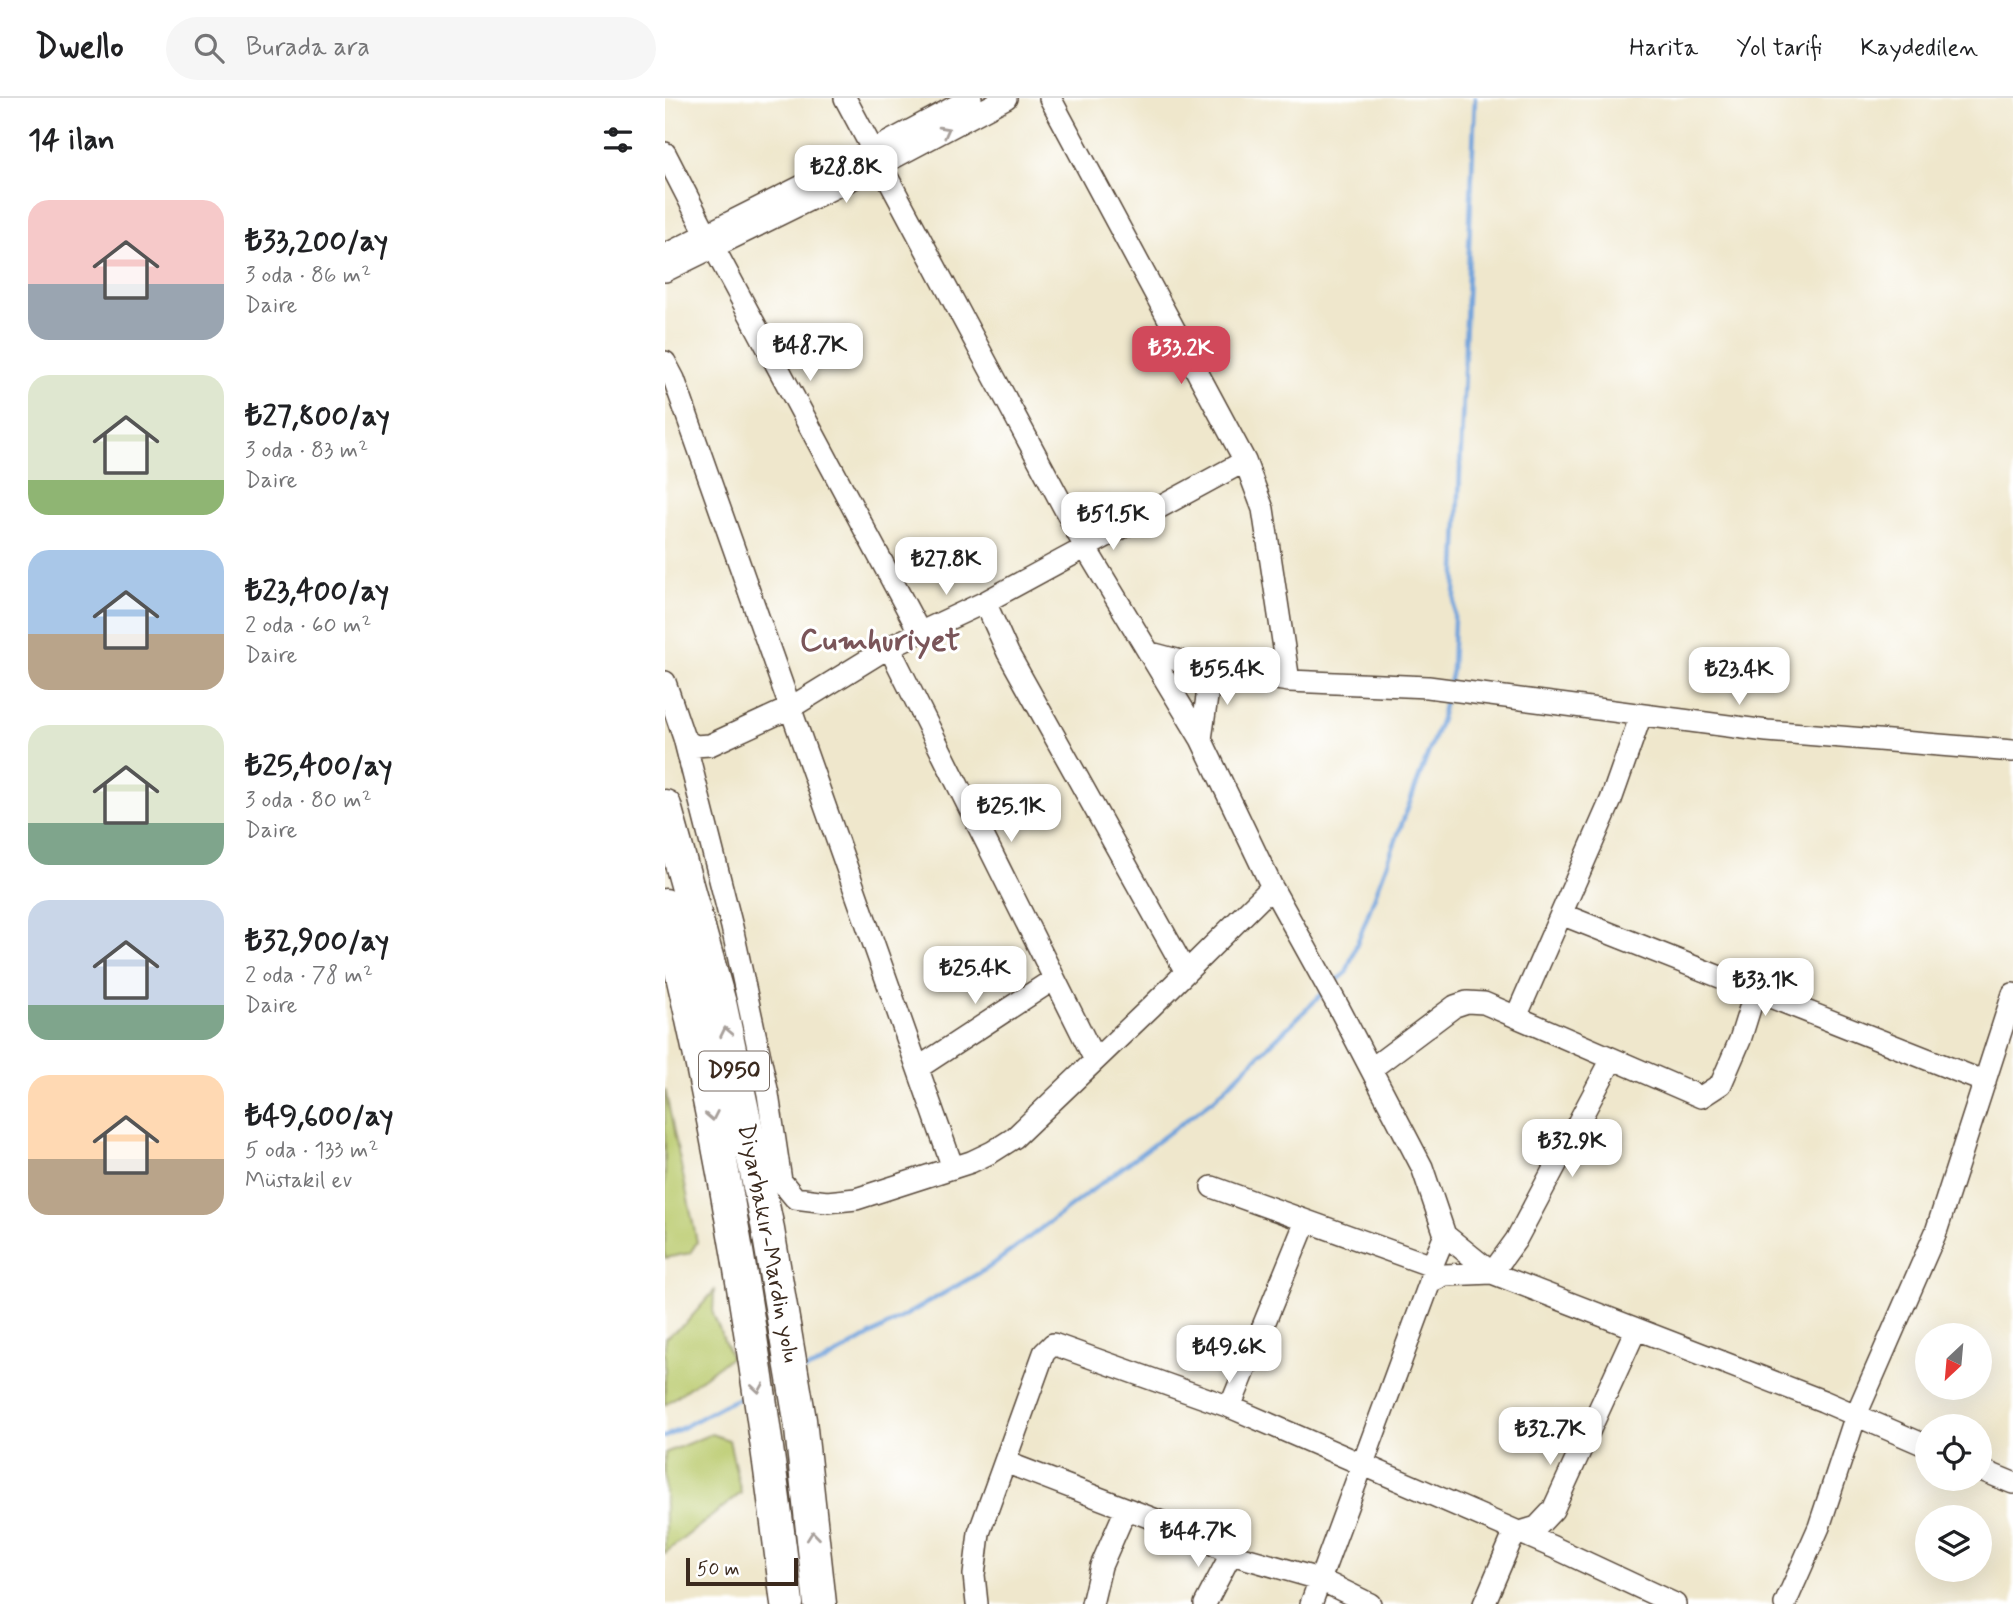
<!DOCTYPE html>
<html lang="tr">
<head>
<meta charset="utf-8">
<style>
	:root { --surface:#fff; --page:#f6f6f6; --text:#202124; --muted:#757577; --line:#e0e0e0; --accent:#d1495b }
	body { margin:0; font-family:Mynerve,sans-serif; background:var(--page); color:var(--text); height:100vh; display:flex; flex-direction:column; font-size:26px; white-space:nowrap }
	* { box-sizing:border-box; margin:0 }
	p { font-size:23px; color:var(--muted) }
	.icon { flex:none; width:38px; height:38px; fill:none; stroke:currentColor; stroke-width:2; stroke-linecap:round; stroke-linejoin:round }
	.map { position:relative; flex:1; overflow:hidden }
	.panel { display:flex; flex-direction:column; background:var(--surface); width:665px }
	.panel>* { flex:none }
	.needle { width:46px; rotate:206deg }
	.fabs { position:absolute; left:1250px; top:1225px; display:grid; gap:14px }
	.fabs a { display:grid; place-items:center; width:77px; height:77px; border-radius:50%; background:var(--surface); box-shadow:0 7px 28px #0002; font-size:35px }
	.scale { position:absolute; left:21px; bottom:18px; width:112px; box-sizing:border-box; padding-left:7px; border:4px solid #3b2a1e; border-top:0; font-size:19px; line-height:24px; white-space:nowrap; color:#3b2a1e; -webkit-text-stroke:5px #fff; paint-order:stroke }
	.price { position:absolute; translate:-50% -60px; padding:0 16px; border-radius:14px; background:#fff; color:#222; font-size:23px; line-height:46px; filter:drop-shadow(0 2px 4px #0008) }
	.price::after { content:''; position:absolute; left:50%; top:42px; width:21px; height:16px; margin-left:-10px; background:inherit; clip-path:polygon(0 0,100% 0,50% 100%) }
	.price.current { background:var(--accent); color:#fff }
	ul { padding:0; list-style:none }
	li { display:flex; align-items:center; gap:21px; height:175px; padding:0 28px }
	li span { display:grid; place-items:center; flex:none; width:196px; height:140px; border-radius:21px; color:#555 }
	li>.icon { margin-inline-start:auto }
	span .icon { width:84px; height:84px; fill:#fffc; stroke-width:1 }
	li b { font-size:30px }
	h2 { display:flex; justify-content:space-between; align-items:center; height:84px; padding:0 28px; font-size:30px }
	header { display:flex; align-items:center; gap:42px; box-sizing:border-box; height:98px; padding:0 35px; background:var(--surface); border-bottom:2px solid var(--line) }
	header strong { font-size:33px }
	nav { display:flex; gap:38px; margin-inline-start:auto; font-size:24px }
	.search { width:490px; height:63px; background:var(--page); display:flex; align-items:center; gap:18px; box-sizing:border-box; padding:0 24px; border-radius:38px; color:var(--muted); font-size:26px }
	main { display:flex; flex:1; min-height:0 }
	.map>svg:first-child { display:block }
	.green { fill:#baca6d; stroke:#7a7a46; stroke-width:2 }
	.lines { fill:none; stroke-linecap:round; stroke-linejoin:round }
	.stream { stroke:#70a2db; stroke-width:4.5 }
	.minor-casing { stroke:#564638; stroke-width:24 }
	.highway-casing { stroke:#564638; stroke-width:35 }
	.minor { stroke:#fff; stroke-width:21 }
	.highway { stroke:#fff; stroke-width:32 }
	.oneway { stroke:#a79f9a }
	.labels { text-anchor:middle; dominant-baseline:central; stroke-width:6; stroke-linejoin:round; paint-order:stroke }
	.shield { fill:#fff; stroke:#766a62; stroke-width:2 }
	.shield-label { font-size:23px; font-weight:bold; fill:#3b2a1e }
	.street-label { font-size:24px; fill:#3b2a1e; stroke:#fff }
	.district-label { font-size:32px; font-weight:bold; fill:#7a5559; stroke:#fff }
</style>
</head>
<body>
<header>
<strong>Dwello</strong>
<div class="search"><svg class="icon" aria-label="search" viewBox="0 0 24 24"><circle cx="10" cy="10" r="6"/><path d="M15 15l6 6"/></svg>Burada ara</div>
<nav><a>Harita</a><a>Yol tarifi</a><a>Kaydedilen</a></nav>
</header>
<main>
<section class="panel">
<h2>14 ilan<svg class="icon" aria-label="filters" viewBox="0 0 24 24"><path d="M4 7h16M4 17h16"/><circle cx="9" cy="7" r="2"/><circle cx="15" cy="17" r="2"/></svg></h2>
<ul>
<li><span style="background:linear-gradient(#f6c9c9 60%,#9aa5b1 0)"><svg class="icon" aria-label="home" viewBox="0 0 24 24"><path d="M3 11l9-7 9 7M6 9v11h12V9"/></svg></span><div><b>₺33,200/ay</b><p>3 oda · 86 m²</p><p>Daire</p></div></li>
<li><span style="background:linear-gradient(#dfe7d0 75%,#8fb573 0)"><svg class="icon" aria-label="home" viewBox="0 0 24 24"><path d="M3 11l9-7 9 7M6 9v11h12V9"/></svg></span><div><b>₺27,800/ay</b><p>3 oda · 83 m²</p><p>Daire</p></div></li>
<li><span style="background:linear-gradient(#a9c7e8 60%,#b9a48a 0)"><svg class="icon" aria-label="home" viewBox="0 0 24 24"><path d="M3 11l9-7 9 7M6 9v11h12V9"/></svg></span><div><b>₺23,400/ay</b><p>2 oda · 60 m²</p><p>Daire</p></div></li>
<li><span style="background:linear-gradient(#dfe7d0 70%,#7fa58c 0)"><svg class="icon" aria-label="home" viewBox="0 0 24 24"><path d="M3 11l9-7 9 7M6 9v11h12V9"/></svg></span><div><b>₺25,400/ay</b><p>3 oda · 80 m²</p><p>Daire</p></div></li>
<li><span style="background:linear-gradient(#c9d6e8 75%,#7fa58c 0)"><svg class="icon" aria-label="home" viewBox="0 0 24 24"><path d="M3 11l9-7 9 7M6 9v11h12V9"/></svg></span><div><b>₺32,900/ay</b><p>2 oda · 78 m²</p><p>Daire</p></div></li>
<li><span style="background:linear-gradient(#ffd9b3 60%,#b9a48a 0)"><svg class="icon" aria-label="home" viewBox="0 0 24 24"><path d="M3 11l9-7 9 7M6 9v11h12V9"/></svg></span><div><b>₺49,600/ay</b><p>5 oda · 133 m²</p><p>Müstakil ev</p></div></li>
</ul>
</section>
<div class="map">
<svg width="1348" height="1506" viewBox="0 0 1348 1506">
	<rect width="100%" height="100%" fill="#fff"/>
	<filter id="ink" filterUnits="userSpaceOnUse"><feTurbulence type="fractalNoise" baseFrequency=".0143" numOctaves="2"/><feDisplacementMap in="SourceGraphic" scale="14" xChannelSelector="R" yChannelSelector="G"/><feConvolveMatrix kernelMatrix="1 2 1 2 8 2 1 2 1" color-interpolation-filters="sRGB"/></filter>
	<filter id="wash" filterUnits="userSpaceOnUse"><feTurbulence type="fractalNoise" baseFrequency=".00686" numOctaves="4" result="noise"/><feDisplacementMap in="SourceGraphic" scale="28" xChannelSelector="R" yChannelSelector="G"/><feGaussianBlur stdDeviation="1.57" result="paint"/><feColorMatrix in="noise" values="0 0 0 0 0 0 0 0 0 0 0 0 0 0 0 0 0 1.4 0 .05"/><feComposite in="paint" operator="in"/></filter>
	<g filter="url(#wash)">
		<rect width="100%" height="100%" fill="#efe7cc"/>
		<!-- green -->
		<path class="green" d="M 0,991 L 32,1144 L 25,1155 L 0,1160 Z
			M 49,1193 L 48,1216 L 66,1259 L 0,1307 L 0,1240 L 22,1224 Z
			M 46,1336 L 64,1342 L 76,1395 L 0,1455 L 0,1355 Z"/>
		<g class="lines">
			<!-- stream -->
			<path class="stream" d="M 784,586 L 787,572 L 810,0
				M 669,885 L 681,875 L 776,621 L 781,598
				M 138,1273 L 155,1266 L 323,1170 L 549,1001 L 657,896
				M 0,1339 L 59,1307 L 81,1297"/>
		</g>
	</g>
	<g filter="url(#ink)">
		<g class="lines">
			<defs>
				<path id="minor" d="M 180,0 L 420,449 L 536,641 L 607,789 L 674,910 L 757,1069 L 780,1137 L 827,1175 L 1158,1303 L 1262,1348
					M 385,0 L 580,363 L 598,411 L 624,583
					M 0,55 L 42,137 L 254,533
					M 0,157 L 207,53 L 306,0
					M 0,173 L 215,67 L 341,0
					M 0,264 L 9,281 L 288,1070
					M 320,504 L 343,555 L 521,874
					M 224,549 L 430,962
					M 486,555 L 546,571 L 624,583 L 763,589 L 1102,633 L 1348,653
					M 0,584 L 19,640 L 29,648 L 45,647 L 125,610 L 224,549 L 320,504 L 580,363
					M 19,640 L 67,829 L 103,996 L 116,1083 L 130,1100 L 162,1104 L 191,1101 L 306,1064 L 327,1054 L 349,1040 L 486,909 L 607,789
					M 536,641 L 546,571
					M 896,816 L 1320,984
					M 851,919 L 946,702 L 976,617
					M 253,970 L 389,881
					M 706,971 L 790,908 L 802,904 L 819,905 L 1036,999 L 1056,986 L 1075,942 L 1090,894
					M 547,1089 L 767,1168
					M 765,1184 L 780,1177 L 827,1175 L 851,1142 L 947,961
					M 565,1309 L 641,1123
					M 340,1364 L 533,1438 L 566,1456 L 654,1481 L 705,1506
					M 1314,1371 L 1348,1385
					M 312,1506 L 309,1477 L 314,1435 L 379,1255 L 388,1246 L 565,1309 L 888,1449 L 1010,1506
					M 427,1506 L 436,1468 L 461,1411
					M 540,1506 L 566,1456
					M 646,1506 L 765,1184 L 767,1168 L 780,1137
					M 819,1506 L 845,1445 L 852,1435 L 872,1429 L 888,1412 L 971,1231
					M 1120,1506 L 1154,1429 L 1191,1317 L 1271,1134 L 1348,896"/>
				<path id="highway" d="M 0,708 L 56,909 L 102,1126 L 135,1322 L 155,1506
					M 0,807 C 58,1037 94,1271 122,1506"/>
			</defs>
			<!-- minor casing -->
			<use href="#minor" class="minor-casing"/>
			<!-- highway casing -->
			<use href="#highway" class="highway-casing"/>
			<!-- minor -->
			<use href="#minor" class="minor"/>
			<!-- highway -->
			<use href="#highway" class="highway"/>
		</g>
		<!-- one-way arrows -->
		<defs><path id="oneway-chevron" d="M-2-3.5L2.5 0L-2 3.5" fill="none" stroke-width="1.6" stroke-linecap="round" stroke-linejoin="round" transform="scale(1.75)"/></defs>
		<g class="oneway">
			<use href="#oneway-chevron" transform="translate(280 33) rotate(-28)"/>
			<use href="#oneway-chevron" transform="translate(61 934) rotate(-102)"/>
			<use href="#oneway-chevron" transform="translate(47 1018) rotate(79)"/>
			<use href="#oneway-chevron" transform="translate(93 1290) rotate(81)"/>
			<use href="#oneway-chevron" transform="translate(148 1438) rotate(-96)"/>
		</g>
	</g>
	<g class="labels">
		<!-- shield labels -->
		<rect class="shield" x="34" y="953.5" width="70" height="39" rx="5"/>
		<g class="shield-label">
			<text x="69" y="973">D950</text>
		</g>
		<!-- street labels -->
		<g class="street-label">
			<text transform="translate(103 1145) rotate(79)">Diyarbakır-Mardin yolu</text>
		</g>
		<!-- district labels -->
		<g class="district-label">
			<text x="215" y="543">Cumhuriyet</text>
		</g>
	</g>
</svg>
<div class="fabs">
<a><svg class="needle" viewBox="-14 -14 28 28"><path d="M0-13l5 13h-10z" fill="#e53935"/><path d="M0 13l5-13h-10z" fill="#757577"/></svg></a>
<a><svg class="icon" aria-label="locate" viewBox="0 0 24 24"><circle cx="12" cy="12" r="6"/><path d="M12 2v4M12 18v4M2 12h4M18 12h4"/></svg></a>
<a><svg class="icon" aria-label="layers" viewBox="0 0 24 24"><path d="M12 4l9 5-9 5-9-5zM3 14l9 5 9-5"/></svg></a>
</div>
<div class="scale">50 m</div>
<b class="price" style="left:181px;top:107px">₺28.8K</b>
<b class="price" style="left:145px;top:285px">₺48.7K</b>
<b class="price current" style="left:516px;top:288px">₺33.2K</b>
<b class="price" style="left:448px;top:454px">₺51.5K</b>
<b class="price" style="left:281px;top:499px">₺27.8K</b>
<b class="price" style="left:562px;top:609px">₺55.4K</b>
<b class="price" style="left:1074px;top:609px">₺23.4K</b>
<b class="price" style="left:346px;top:746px">₺25.1K</b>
<b class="price" style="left:310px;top:908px">₺25.4K</b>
<b class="price" style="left:1100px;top:920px">₺33.1K</b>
<b class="price" style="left:907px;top:1081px">₺32.9K</b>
<b class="price" style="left:564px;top:1287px">₺49.6K</b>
<b class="price" style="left:885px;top:1369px">₺32.7K</b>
<b class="price" style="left:533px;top:1471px">₺44.7K</b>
</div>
</main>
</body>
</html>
